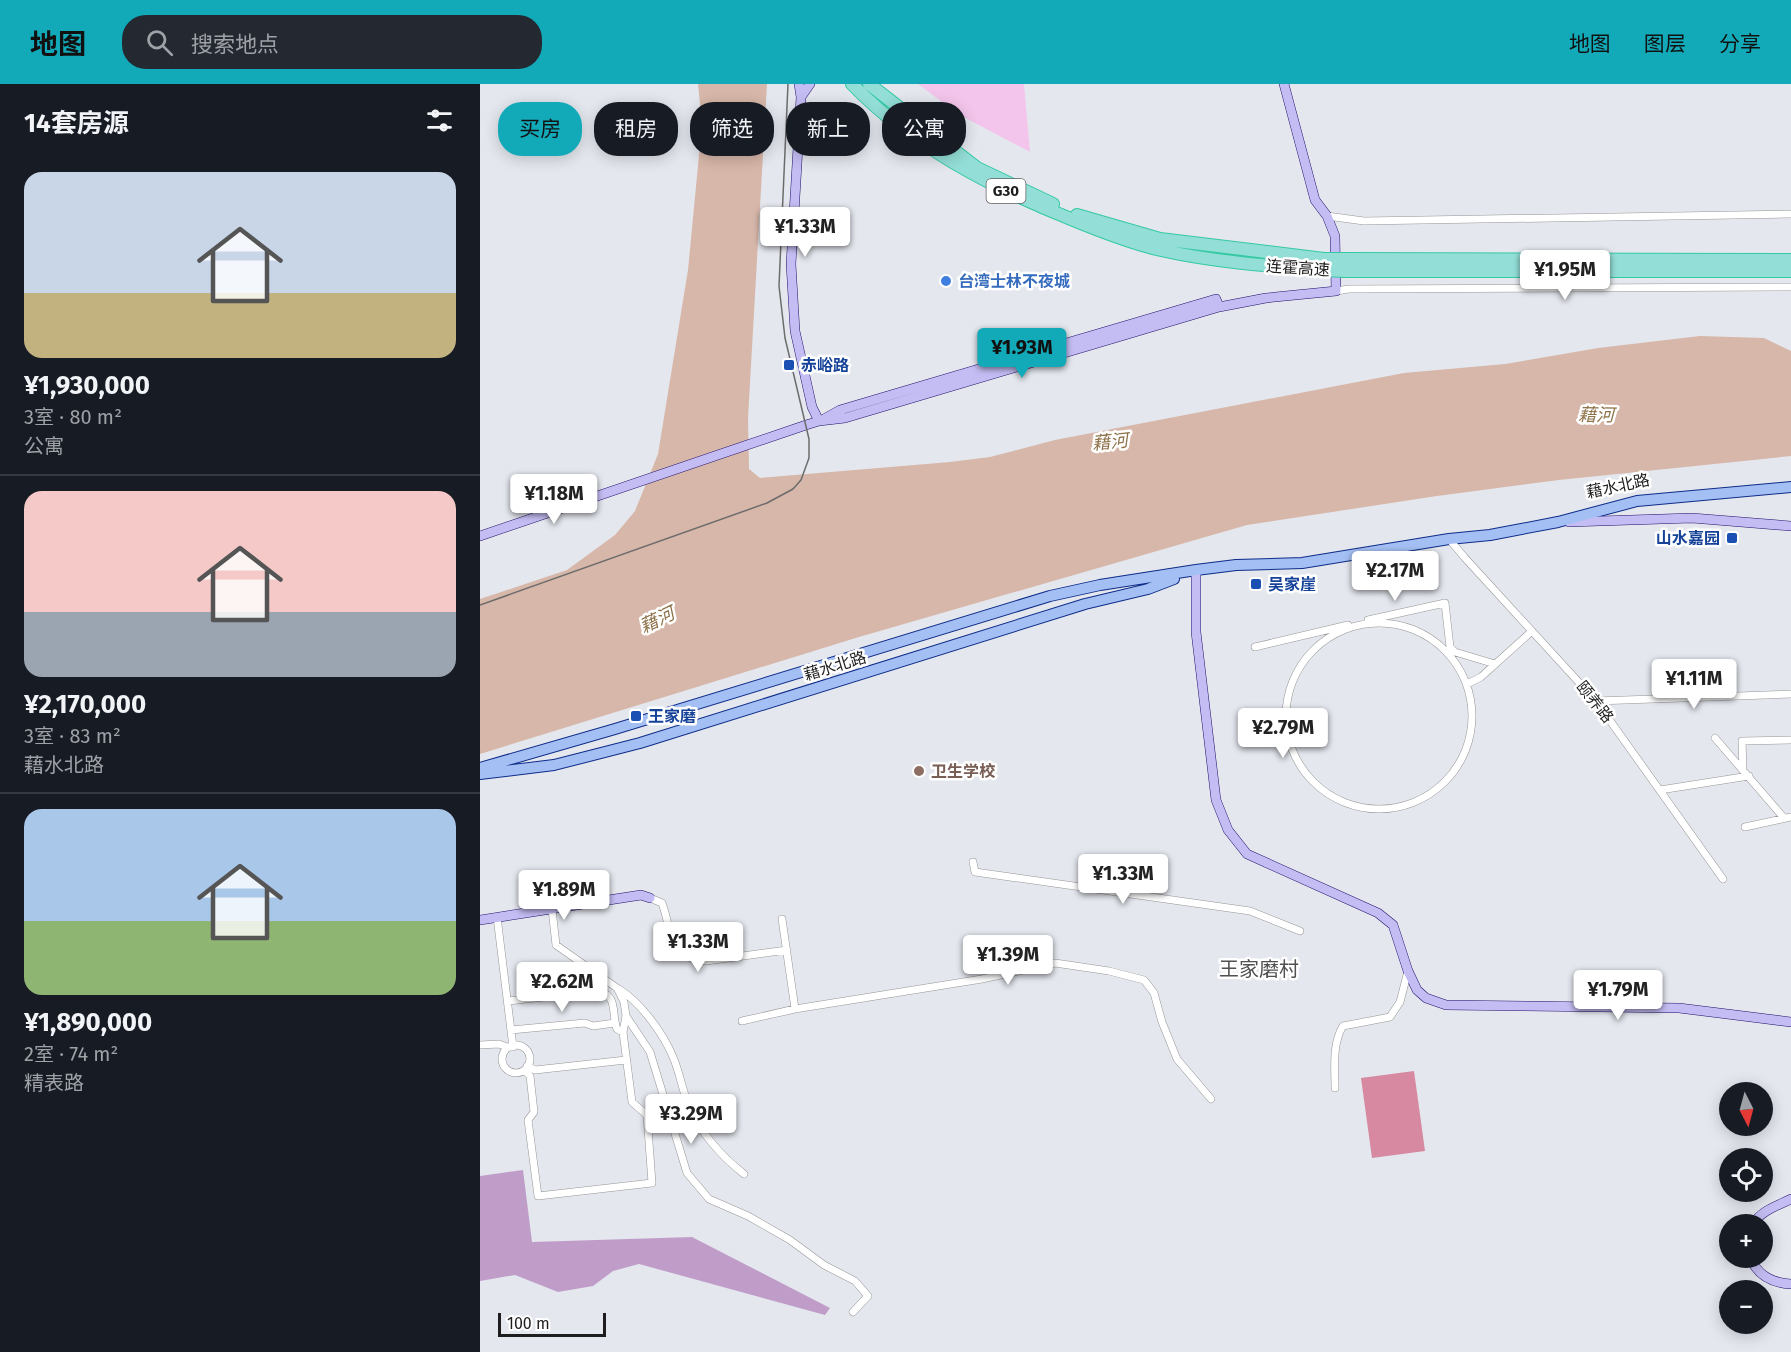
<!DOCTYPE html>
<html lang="zh">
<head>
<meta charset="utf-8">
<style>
	:root { --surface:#171b24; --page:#242831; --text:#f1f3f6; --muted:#9ea1a6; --line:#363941; --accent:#12aab9 }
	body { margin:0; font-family:"Fira Sans","Noto Sans SC",sans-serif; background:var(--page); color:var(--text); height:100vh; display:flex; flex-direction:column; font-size:22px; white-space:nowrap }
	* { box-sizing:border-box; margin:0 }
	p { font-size:20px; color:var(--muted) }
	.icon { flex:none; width:33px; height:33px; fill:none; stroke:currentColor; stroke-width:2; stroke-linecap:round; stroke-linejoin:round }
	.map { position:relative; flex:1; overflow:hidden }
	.panel { display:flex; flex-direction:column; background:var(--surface); width:480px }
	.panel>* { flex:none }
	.guide { position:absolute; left:18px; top:18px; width:570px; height:54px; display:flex; gap:12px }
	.needle { width:39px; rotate:174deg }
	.buttons { position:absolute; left:1239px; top:998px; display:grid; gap:12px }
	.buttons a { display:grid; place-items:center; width:54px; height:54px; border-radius:50%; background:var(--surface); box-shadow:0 3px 15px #0003; font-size:30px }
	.scale { position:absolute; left:18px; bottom:15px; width:108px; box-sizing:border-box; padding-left:6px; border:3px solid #1e1e1e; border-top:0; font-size:16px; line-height:21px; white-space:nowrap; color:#1e1e1e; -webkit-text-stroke:4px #fff; paint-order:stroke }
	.price { position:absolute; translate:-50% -51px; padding:0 14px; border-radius:6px; background:#fff; color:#222; font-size:20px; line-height:39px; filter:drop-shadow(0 2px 3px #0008) }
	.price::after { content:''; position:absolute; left:50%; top:36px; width:18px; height:14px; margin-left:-9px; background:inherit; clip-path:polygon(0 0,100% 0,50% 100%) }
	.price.selected { background:var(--accent); color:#111 }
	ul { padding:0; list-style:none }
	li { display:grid; align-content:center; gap:12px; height:318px; padding:0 24px }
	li+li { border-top:2px solid var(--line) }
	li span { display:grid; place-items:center; height:186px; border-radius:18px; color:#555 }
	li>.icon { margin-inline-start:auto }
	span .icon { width:108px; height:108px; fill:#fffc; stroke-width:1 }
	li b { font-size:26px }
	h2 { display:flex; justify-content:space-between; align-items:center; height:72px; padding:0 24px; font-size:26px }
	.tag { padding:0 21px; border-radius:24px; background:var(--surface); box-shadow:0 3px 15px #0003; font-size:21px; line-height:54px }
	.tag.selected { background:var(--accent); color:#111 }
	header { display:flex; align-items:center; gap:36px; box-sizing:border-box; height:84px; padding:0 30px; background:var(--accent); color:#111 }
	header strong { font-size:28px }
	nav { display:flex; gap:33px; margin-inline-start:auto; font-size:21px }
	.search { width:420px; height:54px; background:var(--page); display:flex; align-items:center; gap:15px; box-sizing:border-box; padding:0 21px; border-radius:24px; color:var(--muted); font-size:22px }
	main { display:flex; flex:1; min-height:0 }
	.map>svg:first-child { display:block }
	.forest { fill:#c09dc9 }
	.park { fill:#f4c5ec }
	.pitch { fill:#d689a0 }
	.water { fill:#d7b7a9 }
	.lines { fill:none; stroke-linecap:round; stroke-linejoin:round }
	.street-casing { stroke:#959595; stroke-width:8 }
	.secondary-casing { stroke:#210f6a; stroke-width:10 }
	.primary-casing { stroke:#0e2c89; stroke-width:12 }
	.highway-casing { stroke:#34c9a3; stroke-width:14 }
	.street { stroke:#fff; stroke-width:7 }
	.secondary { stroke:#c4bdf3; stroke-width:9 }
	.primary { stroke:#a4bff3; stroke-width:10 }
	.highway { stroke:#93ded7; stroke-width:12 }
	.tram { stroke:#6c6c6c; stroke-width:1.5 }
	.highway-bridge-casing { stroke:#34c9a3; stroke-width:14; stroke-linecap:butt }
	.highway-bridge { stroke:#93ded7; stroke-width:12 }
	.shop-dot { fill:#3f7fe0; stroke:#fff; stroke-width:2 }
	.transit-dot { fill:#1a4fb4; stroke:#fff; stroke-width:2 }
	.education-dot { fill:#8d6e63; stroke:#fff; stroke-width:2 }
	.labels { text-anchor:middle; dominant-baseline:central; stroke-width:5; stroke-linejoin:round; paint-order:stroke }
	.shield { fill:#fff; stroke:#626262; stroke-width:1.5 }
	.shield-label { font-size:15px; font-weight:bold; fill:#1e1e1e }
	.street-label { font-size:16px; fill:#1e1e1e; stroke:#fff }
	.shop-label { font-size:16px; font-weight:bold; fill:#366cbe; stroke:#fff; text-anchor:start }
	.transit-label { font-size:16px; font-weight:bold; fill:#164399; stroke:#fff; text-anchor:start }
	.education-label { font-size:16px; font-weight:bold; fill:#785e54; stroke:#fff; text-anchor:start }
	.water-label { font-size:18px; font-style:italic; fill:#8e7249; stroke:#fff }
	.quarter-label { font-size:20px; fill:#515151; stroke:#fff }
</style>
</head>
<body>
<header>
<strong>地图</strong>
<div class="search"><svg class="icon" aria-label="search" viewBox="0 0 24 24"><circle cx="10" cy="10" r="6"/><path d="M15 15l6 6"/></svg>搜索地点</div>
<nav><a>地图</a><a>图层</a><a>分享</a></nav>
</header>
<main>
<section class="panel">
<h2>14套房源<svg class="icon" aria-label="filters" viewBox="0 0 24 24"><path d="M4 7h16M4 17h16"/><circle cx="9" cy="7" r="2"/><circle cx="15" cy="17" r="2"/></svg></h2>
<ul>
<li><span style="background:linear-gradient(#c9d6e8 65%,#c2b280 0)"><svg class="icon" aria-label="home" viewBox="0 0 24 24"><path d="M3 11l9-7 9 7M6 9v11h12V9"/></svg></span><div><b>¥1,930,000</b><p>3室 · 80 m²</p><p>公寓</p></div></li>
<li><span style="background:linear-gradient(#f6c9c9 65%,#9aa5b1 0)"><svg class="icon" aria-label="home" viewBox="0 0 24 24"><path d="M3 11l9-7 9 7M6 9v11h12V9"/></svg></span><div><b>¥2,170,000</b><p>3室 · 83 m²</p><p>藉水北路</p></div></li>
<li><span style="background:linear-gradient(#a9c7e8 60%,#8fb573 0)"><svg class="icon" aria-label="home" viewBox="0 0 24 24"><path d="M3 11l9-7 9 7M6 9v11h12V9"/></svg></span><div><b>¥1,890,000</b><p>2室 · 74 m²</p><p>精表路</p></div></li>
</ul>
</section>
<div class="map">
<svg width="1311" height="1268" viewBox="0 0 1311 1268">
	<rect width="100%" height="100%" fill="#e4e7ee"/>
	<!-- forest -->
	<path class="forest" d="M 43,1086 L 52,1158 L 212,1153 L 350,1224 L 345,1231 L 159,1180 L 133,1187 L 113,1202 L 78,1208 L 35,1191 L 0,1197 L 0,1092 Z"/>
	<!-- park -->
	<path class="park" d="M 438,0 L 544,0 L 550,68 L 478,30 Z"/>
	<!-- pitch -->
	<path class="pitch" d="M 934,987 L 945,1067 L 892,1074 L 881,994 Z"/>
	<!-- water -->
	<path class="water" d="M 218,0 L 287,0 L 268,334 L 269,385 L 280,394 L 470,378 L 510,373 L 575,356 L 924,289 L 1025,280 L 1118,264 L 1220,252 L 1284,254 L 1311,267 L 1311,372 L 1079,396 L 957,412 L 767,441 L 379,553 L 0,670 L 0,515 L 87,486 L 135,451 L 155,427 L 178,370 L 208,186 L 222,40 Z"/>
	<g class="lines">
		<defs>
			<path id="street" d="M 847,132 L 884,137 L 1311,130
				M 856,207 L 869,205 L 1311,203
				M 969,455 L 985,474 L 1116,617 L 1243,795
				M 888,536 L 965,519 L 970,563 L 975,568 L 1015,580
				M806 632a93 93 0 1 1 186 0a93 93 0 1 1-186 0Z
				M 775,563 L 868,541
				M 987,600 L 1001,593 L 1052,547
				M 1116,617 L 1311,610
				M 1235,654 L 1304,734
				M 1263,686 L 1262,657 L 1311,656
				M 1180,706 L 1269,692
				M 1265,743 L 1311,733
				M 493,778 L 495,788 L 770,827 L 820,847
				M 170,814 L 182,819 C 193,849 186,873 226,877 L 307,866
				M 72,825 L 76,861 L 137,904 L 144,918 L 146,932 L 170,968 L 207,1089 L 229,1115 L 268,1132 L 310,1156 L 344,1181 L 375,1197 L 388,1212 L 373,1228
				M 17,833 L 33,963
				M 302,835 L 315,925
				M 139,905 C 161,919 183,949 193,973 C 200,989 202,1006 209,1022 C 221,1049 241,1072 264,1090
				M 28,917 L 118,907 C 139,912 131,930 137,945 L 143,948
				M 262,937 L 315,925 L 502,895 L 575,879 L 629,887 L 664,896 L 674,909 L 682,938 L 697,975 L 731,1015
				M 31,946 L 105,939 L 113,942 L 135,939
				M 0,961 L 19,960 L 27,963
				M22 975a14 14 0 1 1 28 0a14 14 0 1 1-28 0Z
				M 47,982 L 55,986 L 146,976
				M 45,987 L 50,992 L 54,1028 L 48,1036 L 58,1112 L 172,1099 L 167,1031 L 152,1018 L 143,948 L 146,932
				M 855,1004 C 855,983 852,960 863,942 L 910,933 L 920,918 L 928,887"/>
			<path id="secondary" d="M 319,0 L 321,13 L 311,180 L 315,247 L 332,323 L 339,337
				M 321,13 L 330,0
				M 344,335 L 360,326 L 736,215 L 739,223
				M 1089,438 L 1212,434 L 1311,442
				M 0,452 L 326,341 L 339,337 L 365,334 L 739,223 L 786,214 L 856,207 L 855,152 L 847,132 L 835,116 L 804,0
				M 716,486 L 716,548 L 736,716 L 748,746 L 767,770 L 898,829 L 913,841 L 928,887 L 937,906 L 946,914 L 966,921 L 1199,924 L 1311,938
				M 0,836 L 161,811 L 170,814
				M 1273,1140 C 1282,1126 1297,1122 1311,1115
				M 1270,1173 C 1277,1191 1292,1199 1311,1200"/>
			<path id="primary" d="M 0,684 L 135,645 L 570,512 L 620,501 L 716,486 L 756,481 L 822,479 L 969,455 L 1010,451 L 1078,438 L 1157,417 L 1311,403
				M 0,690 L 74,681 L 160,659 L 605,520 L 668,505 L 694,495"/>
			<path id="highway" d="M 372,0 C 432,62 511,103 591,135 C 620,147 650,159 681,166 C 734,178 790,182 844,186
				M 389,0 L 497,84 L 573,120
				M 597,131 L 680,155 L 844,175
				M 866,175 L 1311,176
				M 865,187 L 1311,187"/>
		</defs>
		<!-- street casing -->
		<use href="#street" class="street-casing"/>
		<!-- secondary casing -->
		<use href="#secondary" class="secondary-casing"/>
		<!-- primary casing -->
		<use href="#primary" class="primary-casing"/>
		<!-- highway casing -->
		<use href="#highway" class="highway-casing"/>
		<!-- street -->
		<use href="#street" class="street"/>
		<!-- secondary -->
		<use href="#secondary" class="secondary"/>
		<!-- primary -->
		<use href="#primary" class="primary"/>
		<!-- highway -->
		<use href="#highway" class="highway"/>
		<!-- tram -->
		<path class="tram" d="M 0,521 L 287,419 L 313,405 L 321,396 L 329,374 L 329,355 L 305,254 L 299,202 L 308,0"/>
		<defs>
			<path id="highway-bridge" d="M 844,175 L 866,175
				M 844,186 L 865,187"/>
		</defs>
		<!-- highway-bridge casing -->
		<use href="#highway-bridge" class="highway-bridge-casing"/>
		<!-- highway-bridge -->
		<use href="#highway-bridge" class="highway-bridge"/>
	</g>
	<!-- markers -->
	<circle class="shop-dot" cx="466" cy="197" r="6"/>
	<g class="transit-dot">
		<rect x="303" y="275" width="12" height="12" rx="3"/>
		<rect x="1246" y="448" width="12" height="12" rx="3"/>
		<rect x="770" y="494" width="12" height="12" rx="3"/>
		<rect x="150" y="626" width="12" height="12" rx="3"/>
	</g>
	<circle class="education-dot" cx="439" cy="687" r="6"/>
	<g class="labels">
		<!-- shield labels -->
		<rect class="shield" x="506.5" y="95" width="39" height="24" rx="4.5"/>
		<g class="shield-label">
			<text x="526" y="107">G30</text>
		</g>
		<!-- street labels -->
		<g class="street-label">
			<text transform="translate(818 184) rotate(4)">连霍高速</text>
			<text transform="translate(1138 402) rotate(-12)">藉水北路</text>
			<text transform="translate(355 582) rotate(-17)">藉水北路</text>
			<text transform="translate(1115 618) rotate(51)">颐养路</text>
		</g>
		<!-- shop labels -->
		<g class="shop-label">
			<text x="478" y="197">台湾士林不夜城</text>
		</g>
		<!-- transit labels -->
		<g class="transit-label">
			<text x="321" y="281">赤峪路</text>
			<text x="1240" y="454" text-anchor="end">山水嘉园</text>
			<text x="788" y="500">吴家崖</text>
			<text x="168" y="632">王家磨</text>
		</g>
		<!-- education labels -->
		<g class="education-label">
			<text x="451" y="687">卫生学校</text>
		</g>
		<!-- water labels -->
		<g class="water-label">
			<text transform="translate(1116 331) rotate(1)">藉河</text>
			<text transform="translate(630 358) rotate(-6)">藉河</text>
			<text transform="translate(177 536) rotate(-26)">藉河</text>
		</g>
		<!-- quarter labels -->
		<g class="quarter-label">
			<text x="779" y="885">王家磨村</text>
		</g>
	</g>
</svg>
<div class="buttons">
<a><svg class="needle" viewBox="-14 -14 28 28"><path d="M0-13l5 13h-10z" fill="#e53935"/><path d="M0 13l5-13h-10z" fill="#9ea1a6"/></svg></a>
<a><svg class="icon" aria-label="locate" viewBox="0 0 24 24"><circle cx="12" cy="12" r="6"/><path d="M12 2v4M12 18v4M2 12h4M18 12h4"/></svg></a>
<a>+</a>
<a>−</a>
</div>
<div class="scale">100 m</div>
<b class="price" style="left:325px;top:174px">¥1.33M</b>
<b class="price" style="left:1085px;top:217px">¥1.95M</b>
<b class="price selected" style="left:542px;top:295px">¥1.93M</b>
<b class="price" style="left:74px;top:441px">¥1.18M</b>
<b class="price" style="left:915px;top:518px">¥2.17M</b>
<b class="price" style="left:1214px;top:626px">¥1.11M</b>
<b class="price" style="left:803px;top:675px">¥2.79M</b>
<b class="price" style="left:643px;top:821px">¥1.33M</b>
<b class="price" style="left:84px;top:837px">¥1.89M</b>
<b class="price" style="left:218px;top:889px">¥1.33M</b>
<b class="price" style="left:528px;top:902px">¥1.39M</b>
<b class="price" style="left:82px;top:929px">¥2.62M</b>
<b class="price" style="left:1138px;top:937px">¥1.79M</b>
<b class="price" style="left:211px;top:1061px">¥3.29M</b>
<div class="guide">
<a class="tag selected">买房</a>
<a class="tag">租房</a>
<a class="tag">筛选</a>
<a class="tag">新上</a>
<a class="tag">公寓</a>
</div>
</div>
</main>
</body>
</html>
